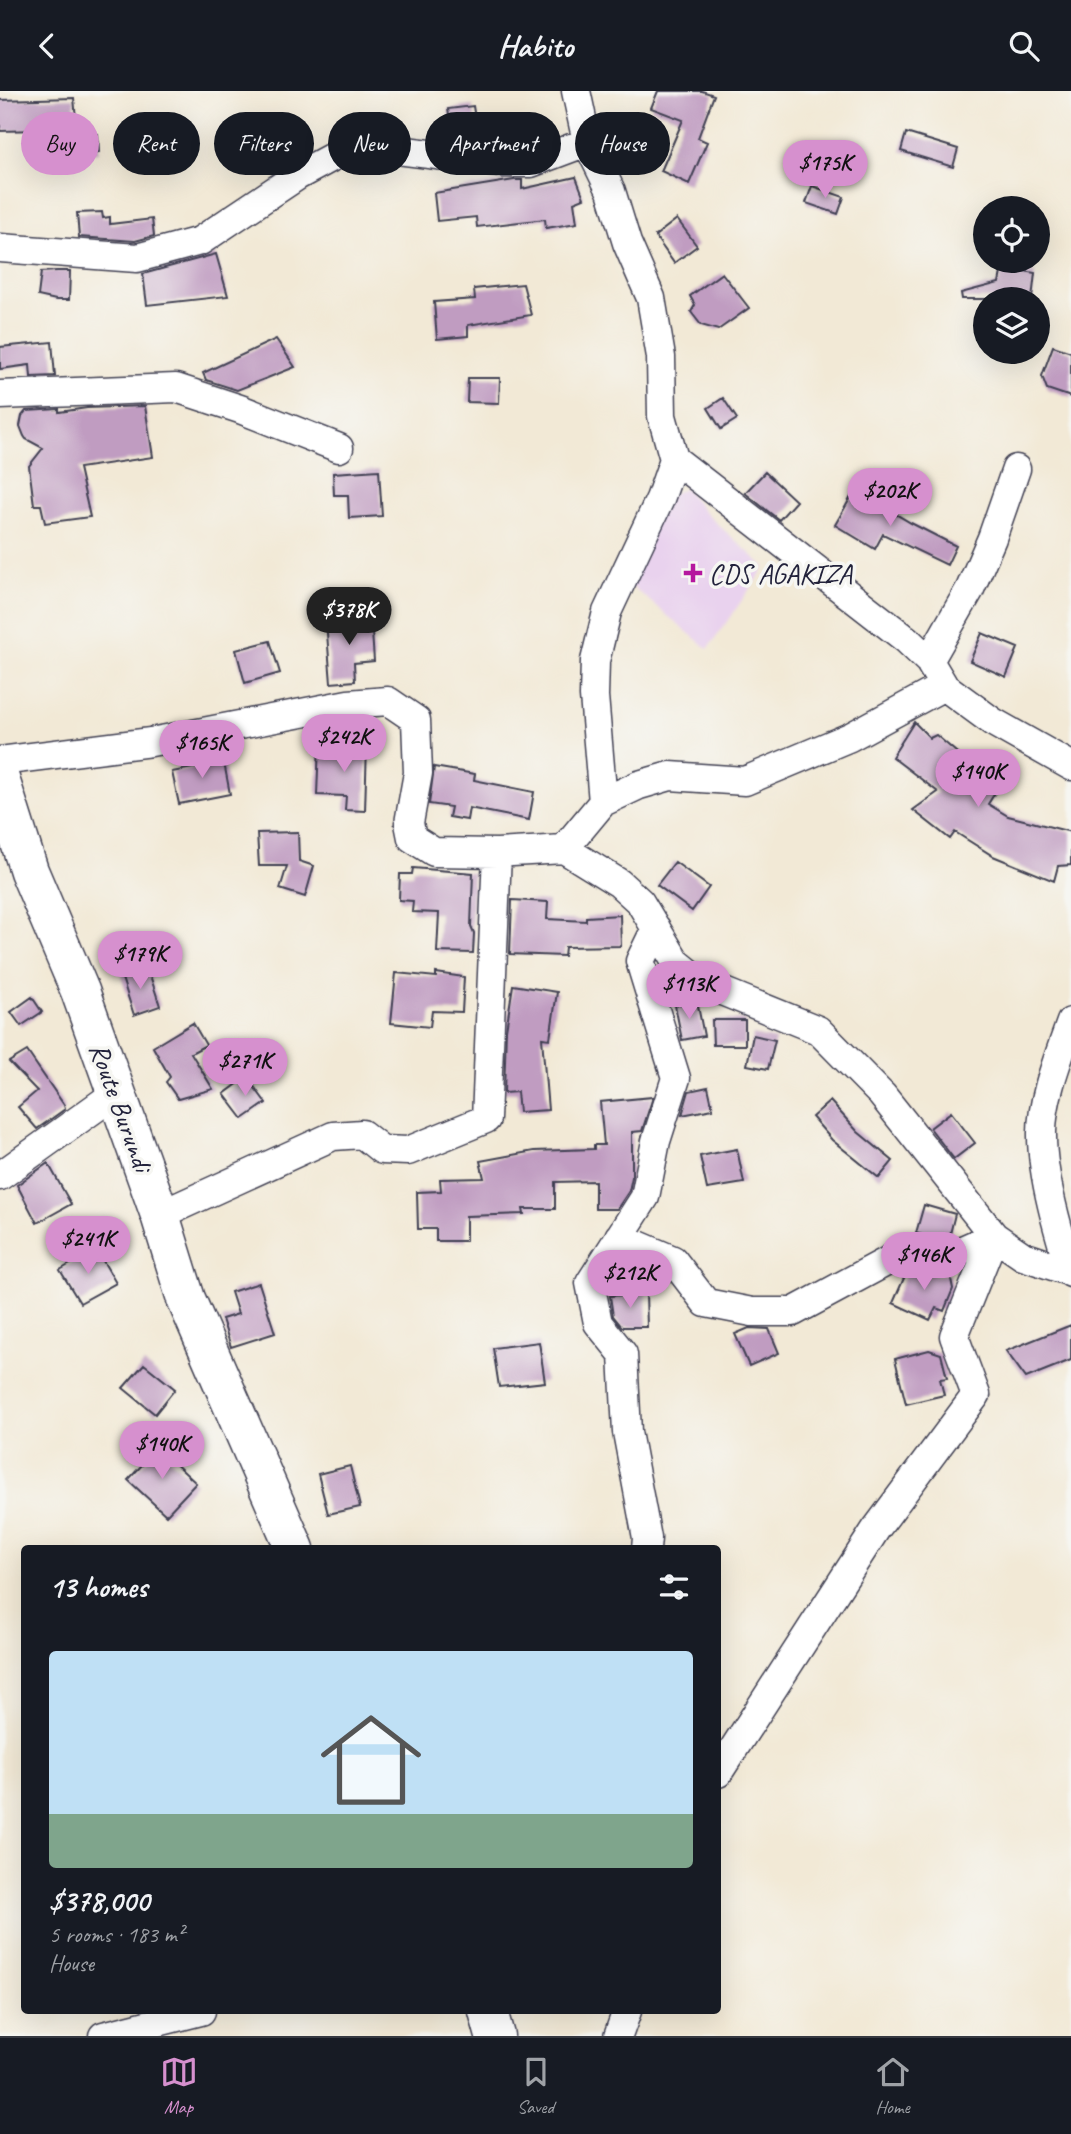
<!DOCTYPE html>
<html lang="en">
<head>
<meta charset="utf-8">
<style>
	:root { --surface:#171b24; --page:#242831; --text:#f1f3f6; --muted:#9ea1a6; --line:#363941; --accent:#d690ce }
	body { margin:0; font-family:Caveat,sans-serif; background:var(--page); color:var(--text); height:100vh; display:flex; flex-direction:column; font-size:26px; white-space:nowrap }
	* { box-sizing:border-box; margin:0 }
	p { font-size:23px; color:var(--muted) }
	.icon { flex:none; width:38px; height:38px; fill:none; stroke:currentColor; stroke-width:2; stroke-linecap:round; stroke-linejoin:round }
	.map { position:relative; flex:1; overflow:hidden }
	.side { position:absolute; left:21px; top:1454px; width:700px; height:469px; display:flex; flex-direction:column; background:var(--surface); border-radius:7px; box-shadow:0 7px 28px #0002 }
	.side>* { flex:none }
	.hud { position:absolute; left:21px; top:21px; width:700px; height:63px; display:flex; gap:14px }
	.tools { position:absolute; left:973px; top:105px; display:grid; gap:14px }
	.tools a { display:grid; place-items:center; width:77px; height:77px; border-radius:50%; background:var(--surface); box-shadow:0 7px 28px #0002; font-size:35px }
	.price { position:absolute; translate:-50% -60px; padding:0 16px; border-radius:24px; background:var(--accent); color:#111; font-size:23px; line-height:46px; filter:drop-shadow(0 2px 4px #0008) }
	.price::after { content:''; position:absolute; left:50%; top:42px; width:21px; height:16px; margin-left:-10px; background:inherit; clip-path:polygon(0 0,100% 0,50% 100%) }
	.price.on { background:#222; color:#fff }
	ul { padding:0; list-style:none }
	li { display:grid; align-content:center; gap:14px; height:371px; padding:0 28px }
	li span { display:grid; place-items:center; height:217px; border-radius:7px; color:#555 }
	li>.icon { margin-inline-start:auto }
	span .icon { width:126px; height:126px; fill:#fffc; stroke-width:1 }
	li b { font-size:30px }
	h2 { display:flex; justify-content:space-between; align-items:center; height:84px; padding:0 28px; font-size:30px }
	.pill { padding:0 24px; border-radius:32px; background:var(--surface); box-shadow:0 7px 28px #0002; font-size:24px; line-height:63px }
	.pill.on { background:var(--accent); color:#111 }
	header { display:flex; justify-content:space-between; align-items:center; height:91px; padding:0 28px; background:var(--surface); font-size:32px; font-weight:600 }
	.menu { display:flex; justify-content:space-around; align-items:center; height:98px; border-top:2px solid var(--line); background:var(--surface); font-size:19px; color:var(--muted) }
	.menu a { display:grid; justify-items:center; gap:4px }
	.menu .on { color:var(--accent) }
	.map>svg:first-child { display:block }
	.built { fill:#e9d2ee }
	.building { fill:#c09cc1 }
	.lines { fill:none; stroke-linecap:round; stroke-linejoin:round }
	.street-casing { stroke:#414052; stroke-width:31 }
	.secondary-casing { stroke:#414052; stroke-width:41 }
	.street { stroke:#fff; stroke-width:28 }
	.secondary { stroke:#fff; stroke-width:38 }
	.poi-dot { fill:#b5179e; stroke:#f6f6f2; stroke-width:2.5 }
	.labels { text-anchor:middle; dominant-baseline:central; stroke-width:7; stroke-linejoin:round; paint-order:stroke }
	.poi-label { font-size:28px; fill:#22223b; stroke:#f6f6f2; text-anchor:start }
	.street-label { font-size:28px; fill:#22223b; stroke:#f6f6f2 }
</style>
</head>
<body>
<header><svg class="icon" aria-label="back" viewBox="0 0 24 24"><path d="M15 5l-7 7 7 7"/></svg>Habito<svg class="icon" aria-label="search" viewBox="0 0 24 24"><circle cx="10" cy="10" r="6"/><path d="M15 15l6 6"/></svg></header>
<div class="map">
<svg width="1071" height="1945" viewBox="0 0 1071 1945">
	<rect width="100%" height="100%" fill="#f6f6f2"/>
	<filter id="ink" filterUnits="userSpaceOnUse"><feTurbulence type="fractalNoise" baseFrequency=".0143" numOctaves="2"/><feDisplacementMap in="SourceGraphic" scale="14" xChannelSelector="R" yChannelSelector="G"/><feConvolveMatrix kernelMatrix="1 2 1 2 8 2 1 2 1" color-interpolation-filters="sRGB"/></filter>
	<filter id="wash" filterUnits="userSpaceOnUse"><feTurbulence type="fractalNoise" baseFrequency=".00686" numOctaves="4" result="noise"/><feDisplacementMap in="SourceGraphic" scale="28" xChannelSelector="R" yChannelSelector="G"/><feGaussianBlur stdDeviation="1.57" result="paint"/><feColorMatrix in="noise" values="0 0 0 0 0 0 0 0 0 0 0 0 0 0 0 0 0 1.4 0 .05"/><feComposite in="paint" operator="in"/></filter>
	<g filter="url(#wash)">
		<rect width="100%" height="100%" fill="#f2e9d6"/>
		<!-- built -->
		<path class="built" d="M 685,397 L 704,421 L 765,476 L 708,558 L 623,488 L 660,408 Z"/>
		<g id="blocks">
			<!-- building -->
			<path class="building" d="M 658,0 L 702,0 L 714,4 L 698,47 L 707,51 L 689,93 L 661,80 L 683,29 L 651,17 Z
				M 74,7 L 77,38 L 0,40 L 0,9 Z
				M 473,15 L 479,53 L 453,49 L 448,18 Z
				M 906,42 L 958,58 L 953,76 L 901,60 Z
				M 98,43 L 99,61 L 78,62 L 77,44 Z
				M 576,86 L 584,107 L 574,111 L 577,132 L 546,137 L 545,128 L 477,136 L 476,126 L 437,130 L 434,102 L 514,89 L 522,89 L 522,98 Z
				M 812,95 L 844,106 L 838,123 L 806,112 Z
				M 102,121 L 103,127 L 110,126 L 110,133 L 152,128 L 154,145 L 135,150 L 79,146 L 77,122 Z
				M 677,128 L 697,155 L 674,172 L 655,145 Z
				M 216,163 L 228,205 L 147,214 L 143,183 Z
				M 1002,176 L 1035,182 L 1032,208 L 962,208 L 961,202 L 999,192 Z
				M 57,180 L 70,180 L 69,209 L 56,209 L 38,205 L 41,181 Z
				M 722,182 L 749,217 L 718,239 L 701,234 L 691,221 L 695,214 L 690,205 Z
				M 523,193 L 531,224 L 468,234 L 468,245 L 437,248 L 434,211 L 475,208 L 474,198 Z
				M 276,248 L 295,276 L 237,299 L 206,289 L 203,282 Z
				M 52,251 L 55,285 L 31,286 L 30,274 L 0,278 L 0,256 Z
				M 1053,255 L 1071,261 L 1071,306 L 1047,298 L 1042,285 Z
				M 468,287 L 500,287 L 499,312 L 467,311 Z
				M 723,307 L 737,328 L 721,338 L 708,317 Z
				M 145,315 L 153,366 L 79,377 L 90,426 L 45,432 L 41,414 L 34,414 L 29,375 L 43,357 L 26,348 L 24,345 L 20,335 L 22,325 L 26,320 L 59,318 L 59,321 L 87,317 Z
				M 379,379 L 382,425 L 349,427 L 348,404 L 334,404 L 333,382 Z
				M 765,381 L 796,410 L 779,429 L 745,402 Z
				M 855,399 L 911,432 L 956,455 L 947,474 L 883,443 L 875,458 L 835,434 Z
				M 371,527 L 374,570 L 354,572 L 355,590 L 331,592 L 326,530 Z
				M 982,542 L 1018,557 L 1006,586 L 970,570 Z
				M 270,550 L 280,582 L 245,592 L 236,559 Z
				M 914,631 L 930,647 L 936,644 L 962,666 L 959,669 L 998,697 L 988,713 L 1008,725 L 1071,741 L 1071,774 L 1058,775 L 1054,790 L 993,765 L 955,741 L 950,748 L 913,719 L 938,701 L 892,666 Z
				M 319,653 L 367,654 L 365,720 L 345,719 L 346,705 L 317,704 Z
				M 222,661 L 230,703 L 179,713 L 172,681 L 203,675 L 201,665 Z
				M 434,676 L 475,683 L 474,689 L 534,701 L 529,729 L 469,717 L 467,729 L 449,726 L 451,716 L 429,713 Z
				M 298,741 L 299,770 L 314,775 L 305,806 L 280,798 L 287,775 L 259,775 L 257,742 Z
				M 675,771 L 709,796 L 692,820 L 657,794 Z
				M 413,777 L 473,782 L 471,835 L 474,842 L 473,862 L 437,861 L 439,822 L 412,821 L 413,810 L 399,809 L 400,783 L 412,783 Z
				M 512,809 L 548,811 L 547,828 L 586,830 L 586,826 L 620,824 L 621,855 L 565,856 L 564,865 L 510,863 Z
				M 147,875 L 160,915 L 134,924 L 121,884 Z
				M 396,882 L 436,886 L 436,882 L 464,886 L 462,921 L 432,920 L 430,936 L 391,932 Z
				M 513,894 L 557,901 L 550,948 L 542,947 L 548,1019 L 519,1021 L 517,1001 L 504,1002 L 506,939 Z
				M 32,906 L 42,921 L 21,935 L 11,921 Z
				M 697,910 L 704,945 L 682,949 L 675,914 Z
				M 712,929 L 745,929 L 745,954 L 713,954 Z
				M 193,932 L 206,954 L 191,962 L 213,998 L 178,1008 L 166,991 L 170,986 L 153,956 Z
				M 753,944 L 775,949 L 768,978 L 747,974 Z
				M 27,960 L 64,1014 L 65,1018 L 37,1038 L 18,1016 L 37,1000 L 9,971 Z
				M 247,986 L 266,1012 L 243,1028 L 224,1003 Z
				M 708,996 L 713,1018 L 682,1024 L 689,1000 Z
				M 653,1006 L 642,1040 L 632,1041 L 632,1086 L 629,1100 L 617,1118 L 595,1118 L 595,1090 L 555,1091 L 555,1118 L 523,1118 L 524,1123 L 466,1125 L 466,1150 L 436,1150 L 436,1138 L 418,1138 L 417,1101 L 441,1100 L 440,1088 L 484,1087 L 480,1070 L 534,1060 L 594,1058 L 594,1054 L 604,1054 L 600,1011 Z
				M 830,1010 L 858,1041 L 893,1070 L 879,1087 L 832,1049 L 812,1026 Z
				M 951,1021 L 975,1052 L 954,1068 L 930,1037 Z
				M 737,1058 L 744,1092 L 707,1098 L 700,1065 Z
				M 48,1072 L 71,1113 L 37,1132 L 17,1094 Z
				M 924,1114 L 955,1123 L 949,1147 L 941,1150 L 916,1142 Z
				M 96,1158 L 116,1192 L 80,1212 L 60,1179 Z
				M 912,1176 L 937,1184 L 950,1183 L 953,1198 L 944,1220 L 936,1217 L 930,1229 L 893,1212 L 908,1178 Z
				M 259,1192 L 275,1242 L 231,1256 L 222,1228 L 238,1223 L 231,1201 Z
				M 646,1202 L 647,1236 L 622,1236 L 613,1225 L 610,1205 Z
				M 1071,1234 L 1071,1269 L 1026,1287 L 1006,1260 Z
				M 749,1237 L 769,1238 L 779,1262 L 749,1275 L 735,1243 Z
				M 539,1251 L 545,1291 L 499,1296 L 493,1257 Z
				M 929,1259 L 941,1263 L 947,1287 L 940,1288 L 944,1304 L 906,1313 L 895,1268 Z
				M 144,1273 L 175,1298 L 155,1323 L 123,1297 Z
				M 158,1357 L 196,1392 L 166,1424 L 128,1389 Z
				M 350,1375 L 360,1416 L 328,1423 L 318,1383 Z"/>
		</g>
	</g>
	<g filter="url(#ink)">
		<use href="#blocks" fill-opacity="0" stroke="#414052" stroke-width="2"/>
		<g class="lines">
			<defs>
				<path id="street" d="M 0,157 L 137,167 L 200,150 L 297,85 L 349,57 L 390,58 L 500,72 L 531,72 L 587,51
					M 0,304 L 176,297 L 240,318 L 339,357
					M 674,368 L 907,549 L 929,570 L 944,595 L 993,631 L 1071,675
					M 929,570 L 970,498 L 992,447 L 1016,378
					M 0,670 L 151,651 L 348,613 L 388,610 L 416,629 L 418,682 L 409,732 L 412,747 L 434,761 L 497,762 L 564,758 L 619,792 L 640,811 L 676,871 L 702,892 L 818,939 L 882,1004 L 994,1145 L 1023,1165 L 1071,1181
					M 603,711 L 639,694 L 670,685 L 745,690 L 850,646 L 944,595
					M 564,758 L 603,711 L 594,605 L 595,570 L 607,521 L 660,408 L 674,368 L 662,325 L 661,266 L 651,207 L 627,152 L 611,100 L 587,51 L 576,0
					M 1071,931 C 1059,965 1041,1009 1042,1045 C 1042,1086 1059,1143 1071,1182
					M 0,1085 L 116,1002
					M 160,1124 L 333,1045 L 362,1043 L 382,1059 L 408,1060 L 486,1028 L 497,762
					M 619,1146 L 673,1169 L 706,1212 L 752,1221 L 793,1221 L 910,1158 L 942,1168 L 994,1145
					M 646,1458 L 647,1447 L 627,1341 L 623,1263 L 598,1232 L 590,1192 L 645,1106 L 656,1050 L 676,987 L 640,870 L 656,837
					M 718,1682 L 876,1438 L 976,1304 L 954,1245 L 994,1145
					M 103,1945 L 201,1920
					M 618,1945 L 627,1920"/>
				<path id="secondary" d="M 0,688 L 29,780 L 80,900 L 160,1124 L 186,1208 L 295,1458
					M 488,1920 L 495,1945"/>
			</defs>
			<!-- street casing -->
			<use href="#street" class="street-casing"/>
			<!-- secondary casing -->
			<use href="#secondary" class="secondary-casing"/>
			<!-- street -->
			<use href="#street" class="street"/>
			<!-- secondary -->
			<use href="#secondary" class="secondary"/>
		</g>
	</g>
	<!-- markers -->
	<path class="poi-dot" d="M689.5 471.5h7v7h7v7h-7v7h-7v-7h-7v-7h7z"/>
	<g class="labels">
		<!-- poi labels -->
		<g class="poi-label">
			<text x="709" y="482">CDS AGAKIZA</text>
		</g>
		<!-- street labels -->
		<g class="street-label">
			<text transform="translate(121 1016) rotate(70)">Route Burundi</text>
		</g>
	</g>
</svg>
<div class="tools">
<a><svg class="icon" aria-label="locate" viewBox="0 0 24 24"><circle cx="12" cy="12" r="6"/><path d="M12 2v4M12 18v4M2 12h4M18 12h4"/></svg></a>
<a><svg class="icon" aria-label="layers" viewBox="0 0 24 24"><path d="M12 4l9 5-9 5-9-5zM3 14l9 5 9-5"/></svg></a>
</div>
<b class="price" style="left:825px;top:109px">$175K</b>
<b class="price" style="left:890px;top:437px">$202K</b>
<b class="price on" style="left:349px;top:556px">$378K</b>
<b class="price" style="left:344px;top:683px">$242K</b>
<b class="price" style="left:202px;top:689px">$165K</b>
<b class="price" style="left:978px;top:718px">$140K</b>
<b class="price" style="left:140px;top:900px">$179K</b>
<b class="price" style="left:689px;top:930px">$113K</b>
<b class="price" style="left:245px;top:1007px">$271K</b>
<b class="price" style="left:88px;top:1185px">$241K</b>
<b class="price" style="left:924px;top:1201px">$146K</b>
<b class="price" style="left:630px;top:1219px">$212K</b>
<b class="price" style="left:162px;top:1390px">$140K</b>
<div class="hud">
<a class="pill on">Buy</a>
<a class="pill">Rent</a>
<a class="pill">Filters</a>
<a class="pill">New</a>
<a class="pill">Apartment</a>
<a class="pill">House</a>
</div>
<section class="side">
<h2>13 homes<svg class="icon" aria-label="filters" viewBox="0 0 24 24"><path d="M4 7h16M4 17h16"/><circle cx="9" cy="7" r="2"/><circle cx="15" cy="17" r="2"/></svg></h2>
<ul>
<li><span style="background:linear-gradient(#bfe0f5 75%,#7fa58c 0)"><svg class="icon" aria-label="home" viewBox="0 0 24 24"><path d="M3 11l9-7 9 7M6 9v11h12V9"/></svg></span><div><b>$378,000</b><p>5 rooms · 183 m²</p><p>House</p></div></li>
</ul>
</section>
</div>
<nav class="menu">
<a class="on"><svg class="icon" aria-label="map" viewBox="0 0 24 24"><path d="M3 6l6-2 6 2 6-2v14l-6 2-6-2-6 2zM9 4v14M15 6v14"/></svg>Map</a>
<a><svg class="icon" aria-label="saved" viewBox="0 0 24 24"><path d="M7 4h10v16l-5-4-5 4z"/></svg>Saved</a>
<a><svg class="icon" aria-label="home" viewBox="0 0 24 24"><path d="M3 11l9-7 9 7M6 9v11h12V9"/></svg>Home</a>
</nav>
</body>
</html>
